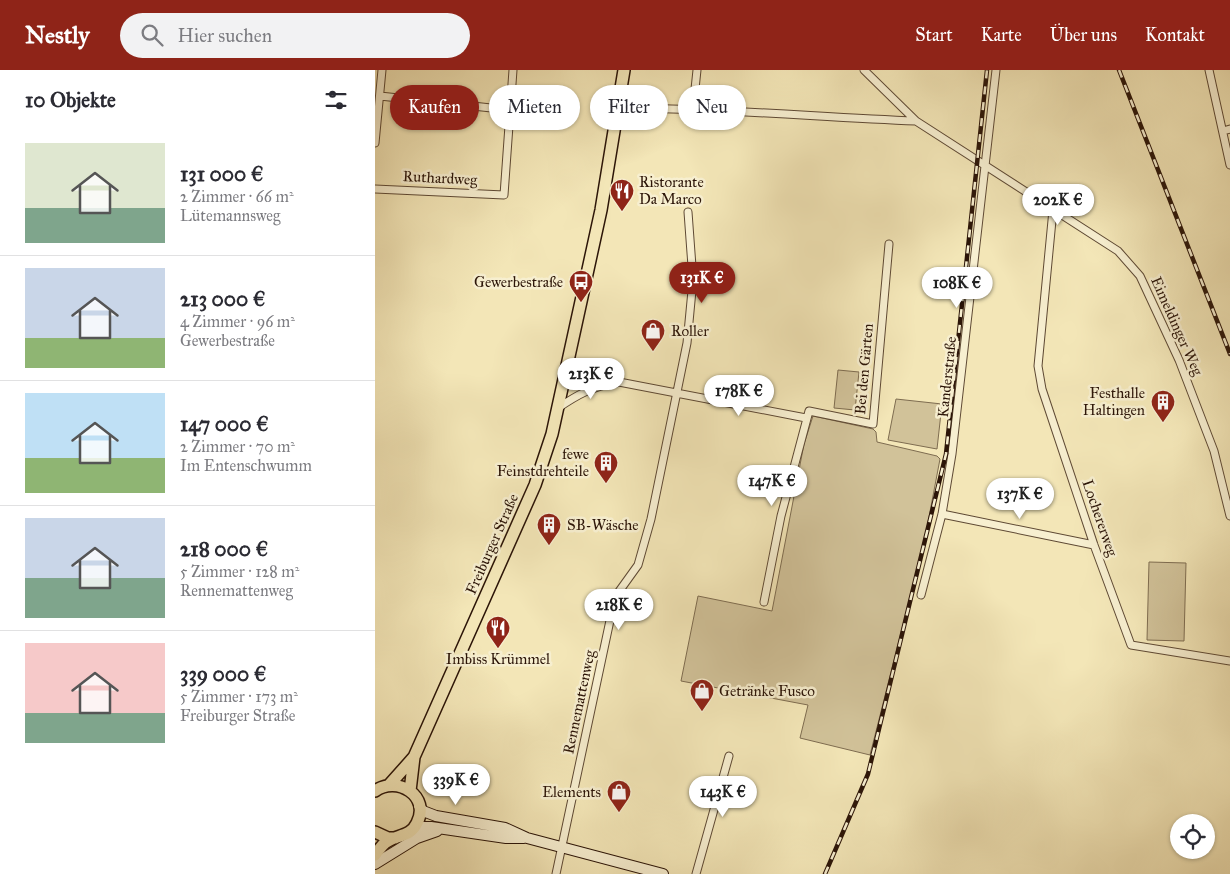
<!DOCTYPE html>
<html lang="de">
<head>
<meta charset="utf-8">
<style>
	:root { --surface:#fff; --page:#f2f2f3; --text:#2b2b33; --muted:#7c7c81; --line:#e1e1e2; --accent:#8f2418 }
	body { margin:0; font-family:"IM FELL Great Primer",serif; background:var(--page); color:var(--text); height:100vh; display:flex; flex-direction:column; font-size:19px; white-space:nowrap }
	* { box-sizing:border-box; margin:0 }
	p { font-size:16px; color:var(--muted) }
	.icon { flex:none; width:28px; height:28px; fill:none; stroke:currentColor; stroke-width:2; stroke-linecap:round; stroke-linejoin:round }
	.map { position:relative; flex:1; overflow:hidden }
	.drawer { display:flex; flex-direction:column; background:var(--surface); width:375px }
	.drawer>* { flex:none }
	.guide { position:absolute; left:15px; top:15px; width:475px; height:45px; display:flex; gap:10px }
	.controls { position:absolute; left:795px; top:744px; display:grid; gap:10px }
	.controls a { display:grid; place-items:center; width:45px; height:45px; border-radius:50%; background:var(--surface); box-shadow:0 1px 4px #0004; font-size:25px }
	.price { position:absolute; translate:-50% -42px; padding:0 11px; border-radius:18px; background:#fff; color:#222; font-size:16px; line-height:32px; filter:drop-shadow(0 1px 2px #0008) }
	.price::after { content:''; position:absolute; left:50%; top:30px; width:15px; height:11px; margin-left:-8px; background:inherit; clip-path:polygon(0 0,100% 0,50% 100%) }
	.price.selected { background:var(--accent); color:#fff }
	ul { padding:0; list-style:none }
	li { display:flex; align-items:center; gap:15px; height:125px; padding:0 25px }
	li+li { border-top:1px solid var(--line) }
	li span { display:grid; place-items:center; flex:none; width:140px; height:100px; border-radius:0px; color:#555 }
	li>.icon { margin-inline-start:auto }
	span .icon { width:60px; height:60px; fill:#fffc; stroke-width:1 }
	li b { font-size:21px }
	h2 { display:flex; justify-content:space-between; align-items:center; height:60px; padding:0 25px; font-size:21px }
	.tag { padding:0 18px; border-radius:22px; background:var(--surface); box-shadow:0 1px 4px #0004; font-size:18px; line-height:45px }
	.tag.selected { background:var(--accent); color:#fff }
	header { display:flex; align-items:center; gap:30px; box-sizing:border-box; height:70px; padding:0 25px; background:var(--accent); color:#fff }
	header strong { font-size:24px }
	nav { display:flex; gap:28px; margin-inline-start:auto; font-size:18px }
	.search { width:350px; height:45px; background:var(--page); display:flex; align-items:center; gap:12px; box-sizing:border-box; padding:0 18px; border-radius:28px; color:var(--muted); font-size:19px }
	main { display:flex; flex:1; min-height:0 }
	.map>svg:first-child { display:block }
	.green { fill:#d1c299; stroke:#7e6c50 }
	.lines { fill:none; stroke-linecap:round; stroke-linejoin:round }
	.street-casing { stroke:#5e4934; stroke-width:9 }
	.secondary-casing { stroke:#2c1508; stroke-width:12 }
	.primary-casing { stroke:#2c1508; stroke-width:14 }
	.street { stroke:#f7efd0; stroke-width:7 }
	.secondary { stroke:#f7efd0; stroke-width:10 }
	.primary { stroke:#f3e6b7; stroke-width:11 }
	.rail-casing { stroke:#2c1508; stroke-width:4.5 }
	.rail { stroke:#f7efd0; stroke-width:2.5; stroke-dasharray:8; stroke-linecap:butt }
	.labels { text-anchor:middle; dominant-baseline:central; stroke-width:5; stroke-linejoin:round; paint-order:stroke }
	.street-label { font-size:15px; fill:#2c1508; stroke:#f7efd0 }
	.poi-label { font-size:15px; fill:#2c1508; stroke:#f7efd0; text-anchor:start }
</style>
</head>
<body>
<header>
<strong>Nestly</strong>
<div class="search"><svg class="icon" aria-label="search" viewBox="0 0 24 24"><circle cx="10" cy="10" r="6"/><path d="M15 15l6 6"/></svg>Hier suchen</div>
<nav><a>Start</a><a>Karte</a><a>Über uns</a><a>Kontakt</a></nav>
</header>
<main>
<section class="drawer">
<h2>10 Objekte<svg class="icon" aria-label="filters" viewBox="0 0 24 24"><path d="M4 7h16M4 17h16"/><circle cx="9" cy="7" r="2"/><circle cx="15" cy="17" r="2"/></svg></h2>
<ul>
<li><span style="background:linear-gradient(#dfe7d0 65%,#7fa58c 0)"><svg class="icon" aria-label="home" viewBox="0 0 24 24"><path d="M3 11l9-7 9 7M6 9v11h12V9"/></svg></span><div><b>131 000 €</b><p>2 Zimmer · 66 m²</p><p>Lütemannsweg</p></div></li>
<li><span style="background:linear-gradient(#c9d6e8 70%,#8fb573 0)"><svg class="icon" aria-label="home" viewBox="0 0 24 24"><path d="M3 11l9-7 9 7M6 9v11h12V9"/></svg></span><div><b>213 000 €</b><p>4 Zimmer · 96 m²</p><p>Gewerbestraße</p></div></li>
<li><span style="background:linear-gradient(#bfe0f5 65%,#8fb573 0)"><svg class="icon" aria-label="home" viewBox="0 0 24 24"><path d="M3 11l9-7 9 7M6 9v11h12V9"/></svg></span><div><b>147 000 €</b><p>2 Zimmer · 70 m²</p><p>Im Entenschwumm</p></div></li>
<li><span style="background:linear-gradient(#c9d6e8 60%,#7fa58c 0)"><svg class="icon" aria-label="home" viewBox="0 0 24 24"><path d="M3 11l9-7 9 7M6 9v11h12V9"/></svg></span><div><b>218 000 €</b><p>5 Zimmer · 128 m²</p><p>Rennemattenweg</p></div></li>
<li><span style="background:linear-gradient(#f6c9c9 70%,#7fa58c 0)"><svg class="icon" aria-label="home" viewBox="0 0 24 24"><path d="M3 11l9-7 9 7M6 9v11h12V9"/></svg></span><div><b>339 000 €</b><p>5 Zimmer · 173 m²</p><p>Freiburger Straße</p></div></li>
</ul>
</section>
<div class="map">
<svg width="855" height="804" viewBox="0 0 855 804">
	<rect width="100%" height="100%" fill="#f3e6b7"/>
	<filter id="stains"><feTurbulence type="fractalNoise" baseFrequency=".004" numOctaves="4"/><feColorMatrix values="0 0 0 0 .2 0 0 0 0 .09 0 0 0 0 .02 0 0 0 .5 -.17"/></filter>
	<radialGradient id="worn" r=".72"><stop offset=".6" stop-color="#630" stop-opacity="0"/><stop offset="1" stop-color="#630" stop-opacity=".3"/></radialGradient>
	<!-- green -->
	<path class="green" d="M 463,300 L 484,302 L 480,340 L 459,338 Z
		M 521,329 L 567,334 L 562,379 L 513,370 Z
		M 438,346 L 498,359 L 501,362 L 502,372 L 562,386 L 565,389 L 550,468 L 495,685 L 425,668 L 433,635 L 306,611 L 323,526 L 397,541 L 429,374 Z
		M 774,492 L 811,493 L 809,571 L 772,570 Z"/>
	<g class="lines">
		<defs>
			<path id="street" d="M 489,0 L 541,51 L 743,181 L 765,206 L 804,290 L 839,381 L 855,446
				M 834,0 L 855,95
				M 5,26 L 135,40
				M 243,38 C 343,38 442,47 541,51
				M 318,38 L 322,0
				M 848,61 L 855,59
				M 0,73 L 7,0
				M 0,119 L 129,125 L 138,0
				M 678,140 L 663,296 L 667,319 L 719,475 L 756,575 L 855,591
				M 192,298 L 244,312 L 431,348
				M 193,298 L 200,309 L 222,316
				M 183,338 C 202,325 218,316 241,313
				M 567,444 L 719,475
				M 546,525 L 567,444 L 577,384 L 621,0
				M 389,532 L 406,446 L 434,341 L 498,354 L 514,174
				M 181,804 L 240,527 L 263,495 L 276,449 L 312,273 L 318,210 L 313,142
				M 321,804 L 354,686"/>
			<path id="secondary" d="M 44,736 L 48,741 L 61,746 L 130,758 L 152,768 L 288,804
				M 36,761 L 46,757 L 56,757 L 131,768 L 149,768
				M 0,794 L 42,768 L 62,761"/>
			<path id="primary" d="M 15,714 L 39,687
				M 0,721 C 22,705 56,726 42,753 C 35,768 21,764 10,773 C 6,776 3,781 0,785
				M 35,721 L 39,687 L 160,415 L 177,364 L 226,140 L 249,0
				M 0,762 L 13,768 L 20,768"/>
		</defs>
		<!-- street casing -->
		<use href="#street" class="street-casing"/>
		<!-- secondary casing -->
		<use href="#secondary" class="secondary-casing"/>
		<!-- primary casing -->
		<use href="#primary" class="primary-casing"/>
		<!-- street -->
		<use href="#street" class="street"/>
		<!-- secondary -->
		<use href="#secondary" class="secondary"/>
		<!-- primary -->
		<use href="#primary" class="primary"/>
		<defs>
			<path id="rail" d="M 744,0 L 855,284
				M 450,804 L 493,704 L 571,384 L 612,0"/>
		</defs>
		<!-- rail casing -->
		<use href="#rail" class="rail-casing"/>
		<!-- rail -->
		<use href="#rail" class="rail"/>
	</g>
	<!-- icons -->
	<defs>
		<symbol id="restaurant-pin" viewBox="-11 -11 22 30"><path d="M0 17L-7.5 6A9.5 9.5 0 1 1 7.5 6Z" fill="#8f2418" stroke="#f7efd0"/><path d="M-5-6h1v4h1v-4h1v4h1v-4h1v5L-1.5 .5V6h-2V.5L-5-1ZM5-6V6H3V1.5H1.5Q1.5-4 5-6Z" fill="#fff"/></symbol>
		<symbol id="bus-pin" viewBox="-11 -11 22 30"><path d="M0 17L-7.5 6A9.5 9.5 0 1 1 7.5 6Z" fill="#8f2418" stroke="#f7efd0"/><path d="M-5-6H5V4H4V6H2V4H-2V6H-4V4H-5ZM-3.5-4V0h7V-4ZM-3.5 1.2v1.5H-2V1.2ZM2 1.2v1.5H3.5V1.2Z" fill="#fff"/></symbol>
		<symbol id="shop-pin" viewBox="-11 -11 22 30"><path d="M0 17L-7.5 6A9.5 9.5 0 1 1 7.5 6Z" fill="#8f2418" stroke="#f7efd0"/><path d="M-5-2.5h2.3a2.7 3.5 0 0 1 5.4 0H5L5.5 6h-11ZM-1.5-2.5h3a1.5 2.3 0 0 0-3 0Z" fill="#fff"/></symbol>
		<symbol id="building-pin" viewBox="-11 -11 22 30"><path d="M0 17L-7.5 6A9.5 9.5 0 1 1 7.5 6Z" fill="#8f2418" stroke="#f7efd0"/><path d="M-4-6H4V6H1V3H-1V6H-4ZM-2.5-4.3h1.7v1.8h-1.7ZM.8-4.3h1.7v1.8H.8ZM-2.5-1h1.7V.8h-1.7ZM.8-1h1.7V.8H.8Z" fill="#fff"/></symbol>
	</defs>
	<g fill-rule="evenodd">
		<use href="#restaurant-pin" x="233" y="107" width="28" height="38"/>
		<use href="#bus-pin" x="192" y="198" width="28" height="38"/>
		<use href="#shop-pin" x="264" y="247" width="28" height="38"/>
		<use href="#building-pin" x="774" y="318" width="28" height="38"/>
		<use href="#building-pin" x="217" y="379" width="28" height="38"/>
		<use href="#building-pin" x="160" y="441" width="28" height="38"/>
		<use href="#restaurant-pin" x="109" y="544" width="28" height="38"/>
		<use href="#shop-pin" x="313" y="607" width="28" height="38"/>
		<use href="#shop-pin" x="230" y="708" width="28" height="38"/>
	</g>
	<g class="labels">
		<!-- street labels -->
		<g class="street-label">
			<text transform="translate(65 108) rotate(3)">Ruthardweg</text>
			<text transform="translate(802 256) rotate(66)">Eimeldinger Weg</text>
			<text transform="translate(489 299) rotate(-85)">Bei den Gärten</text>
			<text transform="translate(572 307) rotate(-84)">Kanderstraße</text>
			<text transform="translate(725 448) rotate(71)">Lochererweg</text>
			<text transform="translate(117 474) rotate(-66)">Freiburger Straße</text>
			<text transform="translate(204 632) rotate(-78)">Rennemattenweg</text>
		</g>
		<!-- poi labels -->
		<g class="poi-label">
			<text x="264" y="112">Ristorante<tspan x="264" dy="17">Da Marco</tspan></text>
			<text x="188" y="212" text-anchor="end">Gewerbestraße</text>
			<text x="296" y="261">Roller</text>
			<text x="770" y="323" text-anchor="end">Festhalle<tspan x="770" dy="17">Haltingen</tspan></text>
			<text x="214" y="384" text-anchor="end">fewe<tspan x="214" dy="17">Feinstdrehteile</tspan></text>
			<text x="192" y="455">SB-Wäsche</text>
			<text x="123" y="589" text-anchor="middle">Imbiss Krümmel</text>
			<text x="344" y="621">Getränke Fusco</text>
			<text x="226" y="722" text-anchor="end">Elements</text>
		</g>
	</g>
	<rect width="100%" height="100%" filter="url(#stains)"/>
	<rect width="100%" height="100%" fill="url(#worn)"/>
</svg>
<div class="controls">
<a><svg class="icon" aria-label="locate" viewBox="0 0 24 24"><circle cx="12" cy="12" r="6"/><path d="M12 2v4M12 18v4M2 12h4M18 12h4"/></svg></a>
</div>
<b class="price" style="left:683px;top:156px">202K €</b>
<b class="price selected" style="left:327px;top:234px">131K €</b>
<b class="price" style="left:582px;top:239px">108K €</b>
<b class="price" style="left:216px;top:330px">213K €</b>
<b class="price" style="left:364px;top:347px">178K €</b>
<b class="price" style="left:397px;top:437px">147K €</b>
<b class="price" style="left:645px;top:450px">137K €</b>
<b class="price" style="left:244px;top:561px">218K €</b>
<b class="price" style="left:81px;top:736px">339K €</b>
<b class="price" style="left:348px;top:748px">143K €</b>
<div class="guide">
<a class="tag selected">Kaufen</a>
<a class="tag">Mieten</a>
<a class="tag">Filter</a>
<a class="tag">Neu</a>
</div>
</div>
</main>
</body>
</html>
